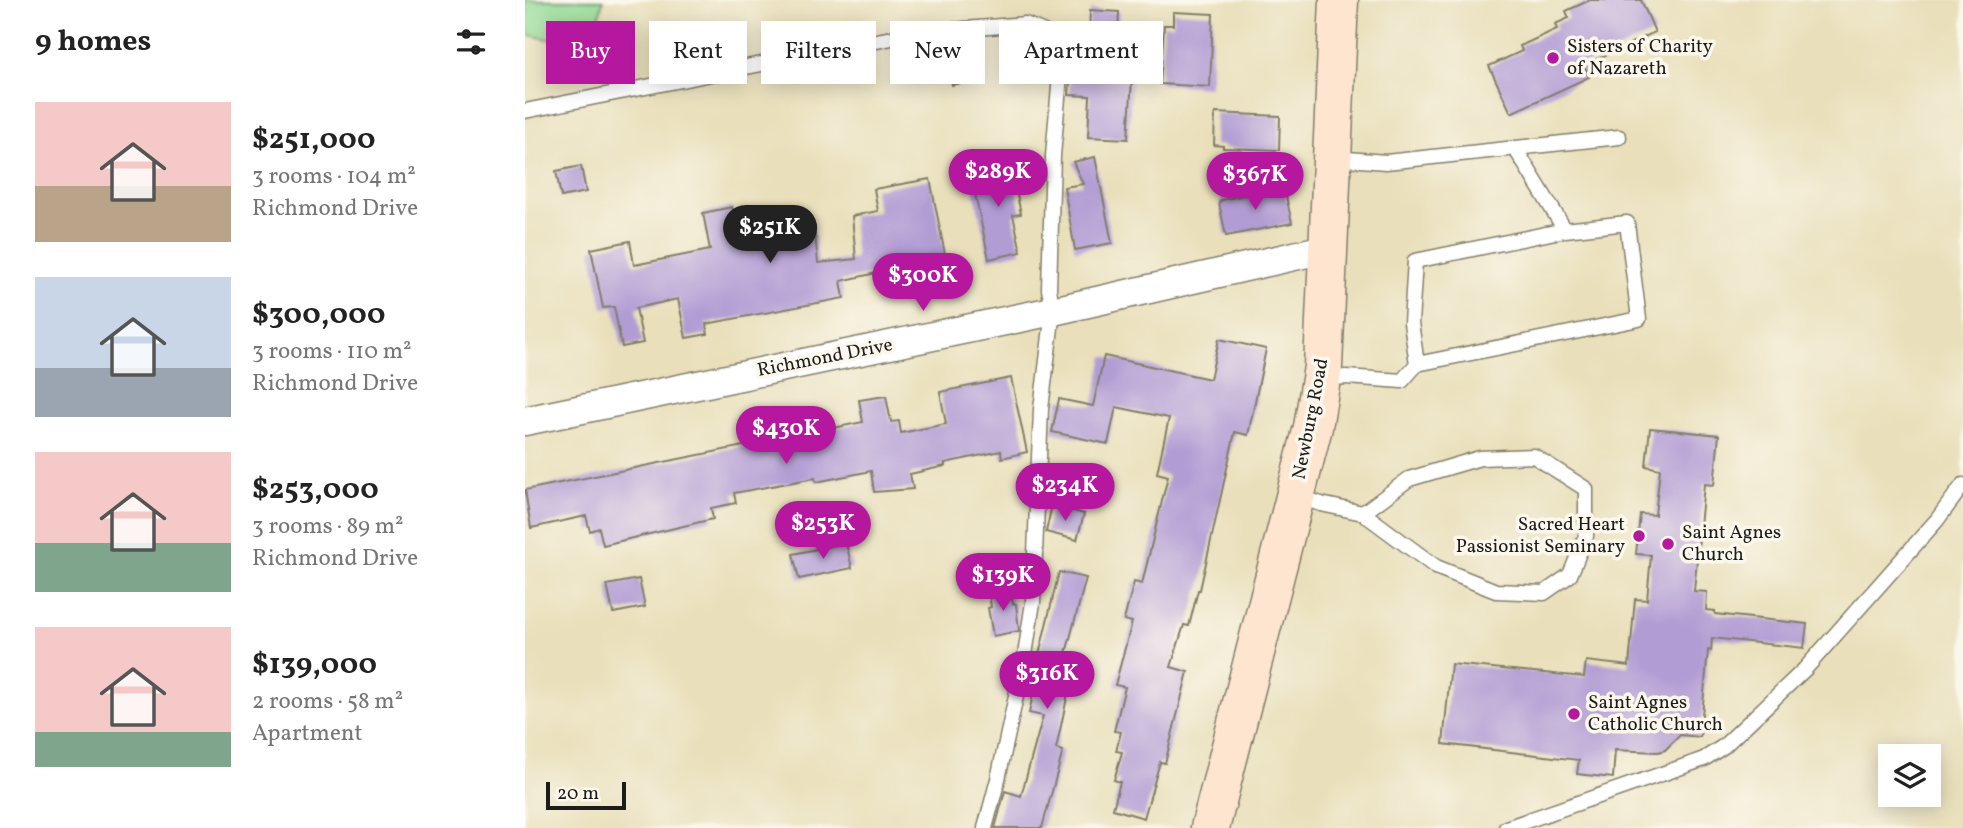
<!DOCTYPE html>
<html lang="en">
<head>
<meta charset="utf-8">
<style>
	:root { --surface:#fff; --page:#f2f2f2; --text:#222; --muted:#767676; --accent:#b5179e }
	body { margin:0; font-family:Vollkorn,serif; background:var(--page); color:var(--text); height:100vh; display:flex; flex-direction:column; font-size:26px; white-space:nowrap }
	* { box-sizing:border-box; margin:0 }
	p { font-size:23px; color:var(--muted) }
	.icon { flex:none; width:38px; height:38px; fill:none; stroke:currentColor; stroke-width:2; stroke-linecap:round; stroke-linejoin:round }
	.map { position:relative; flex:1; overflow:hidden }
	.sheet { display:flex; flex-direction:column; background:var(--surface); width:525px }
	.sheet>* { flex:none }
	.guide { position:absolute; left:21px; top:21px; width:665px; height:63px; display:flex; gap:14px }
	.buttons { position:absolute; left:1353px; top:744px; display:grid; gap:14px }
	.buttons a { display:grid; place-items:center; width:63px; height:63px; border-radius:0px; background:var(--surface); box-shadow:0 4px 18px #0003; font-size:35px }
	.scale { position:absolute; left:21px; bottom:18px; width:80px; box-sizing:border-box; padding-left:7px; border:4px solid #1c1c1c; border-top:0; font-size:19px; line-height:24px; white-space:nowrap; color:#1c1c1c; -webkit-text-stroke:5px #fbf7ec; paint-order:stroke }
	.price { position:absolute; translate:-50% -60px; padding:0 16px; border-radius:24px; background:var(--accent); color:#fff; font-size:23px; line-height:46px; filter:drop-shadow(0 2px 4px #0008) }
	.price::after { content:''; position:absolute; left:50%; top:42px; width:21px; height:16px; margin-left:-10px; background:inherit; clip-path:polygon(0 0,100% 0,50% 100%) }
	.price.selected { background:#222; color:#fff }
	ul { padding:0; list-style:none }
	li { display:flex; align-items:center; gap:21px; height:175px; padding:0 35px }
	li span { display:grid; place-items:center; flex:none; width:196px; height:140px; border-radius:0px; color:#555 }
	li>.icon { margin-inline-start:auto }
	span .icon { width:84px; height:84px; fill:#fffc; stroke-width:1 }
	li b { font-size:30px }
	h2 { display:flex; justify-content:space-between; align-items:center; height:84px; padding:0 35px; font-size:30px }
	.tag { padding:0 24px; border-radius:0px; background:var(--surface); box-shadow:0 4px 18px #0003; font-size:24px; line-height:63px }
	.tag.selected { background:var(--accent); color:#fff }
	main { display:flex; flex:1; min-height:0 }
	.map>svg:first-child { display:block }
	.green { fill:#94db95; stroke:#587c58; stroke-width:2 }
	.building { fill:#b29cd4 }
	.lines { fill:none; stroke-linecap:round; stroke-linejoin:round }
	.service-casing { stroke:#827e6b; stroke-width:17 }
	.minor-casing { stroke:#827e6b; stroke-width:31 }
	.secondary-casing { stroke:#827e6b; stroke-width:41 }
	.service { stroke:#fff; stroke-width:14 }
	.minor { stroke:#fff; stroke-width:28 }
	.secondary { stroke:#fde5d0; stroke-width:38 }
	.poi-dot { fill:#b5179e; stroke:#fbf7ec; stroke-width:2.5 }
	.labels { text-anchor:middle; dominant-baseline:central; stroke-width:7; stroke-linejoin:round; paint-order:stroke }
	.poi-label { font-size:19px; fill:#1c1c1c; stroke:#fbf7ec; text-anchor:start }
	.street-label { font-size:19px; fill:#1c1c1c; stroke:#fbf7ec }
</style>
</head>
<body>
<main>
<section class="sheet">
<h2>9 homes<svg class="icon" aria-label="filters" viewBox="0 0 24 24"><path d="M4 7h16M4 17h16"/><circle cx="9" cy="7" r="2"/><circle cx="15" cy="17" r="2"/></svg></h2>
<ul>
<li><span style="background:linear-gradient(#f6c9c9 60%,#b9a48a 0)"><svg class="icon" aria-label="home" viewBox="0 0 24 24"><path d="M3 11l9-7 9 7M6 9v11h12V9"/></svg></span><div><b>$251,000</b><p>3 rooms · 104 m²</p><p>Richmond Drive</p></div></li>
<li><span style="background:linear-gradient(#c9d6e8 65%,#9aa5b1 0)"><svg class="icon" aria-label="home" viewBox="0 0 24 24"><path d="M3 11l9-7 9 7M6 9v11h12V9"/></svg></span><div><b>$300,000</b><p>3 rooms · 110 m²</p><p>Richmond Drive</p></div></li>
<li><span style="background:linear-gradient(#f6c9c9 65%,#7fa58c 0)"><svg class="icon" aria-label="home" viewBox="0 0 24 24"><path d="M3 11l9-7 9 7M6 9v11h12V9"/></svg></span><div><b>$253,000</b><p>3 rooms · 89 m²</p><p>Richmond Drive</p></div></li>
<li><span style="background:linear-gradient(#f6c9c9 75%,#7fa58c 0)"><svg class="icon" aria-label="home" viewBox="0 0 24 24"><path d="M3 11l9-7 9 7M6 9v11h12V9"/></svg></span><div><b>$139,000</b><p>2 rooms · 58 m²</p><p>Apartment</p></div></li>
</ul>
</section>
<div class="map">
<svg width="1438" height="828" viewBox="0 0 1438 828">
	<rect width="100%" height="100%" fill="#fbf7ec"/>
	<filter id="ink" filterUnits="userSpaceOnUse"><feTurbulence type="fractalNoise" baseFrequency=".0143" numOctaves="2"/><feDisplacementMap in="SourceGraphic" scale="14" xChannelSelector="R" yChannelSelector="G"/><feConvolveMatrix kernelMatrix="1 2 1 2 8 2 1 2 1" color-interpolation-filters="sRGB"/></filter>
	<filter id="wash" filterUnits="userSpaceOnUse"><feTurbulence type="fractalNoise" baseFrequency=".00686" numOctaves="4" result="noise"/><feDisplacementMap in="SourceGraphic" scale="28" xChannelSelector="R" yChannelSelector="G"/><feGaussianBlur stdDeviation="1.57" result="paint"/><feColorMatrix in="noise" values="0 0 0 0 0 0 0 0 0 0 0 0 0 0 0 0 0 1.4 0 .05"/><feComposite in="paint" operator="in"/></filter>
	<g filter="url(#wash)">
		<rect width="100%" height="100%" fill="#e9dfba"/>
		<!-- green -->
		<path class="green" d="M 0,0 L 78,0 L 67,49 L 0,34 Z"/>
		<g id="blocks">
			<!-- building -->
			<path class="building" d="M 1065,0 L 1116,0 L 1130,32 L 1059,65 L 1064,77 L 986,113 L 964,66 L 997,51 L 995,46 L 1032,29 L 1030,24 L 1044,18 L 1041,11 Z
				M 565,10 L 594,12 L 591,78 L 607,79 L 603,139 L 563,137 L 565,96 L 544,95 L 547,47 L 551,47 L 552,32 L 564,33 Z
				M 648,12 L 688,14 L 685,87 L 635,84 L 639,25 L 648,25 Z
				M 443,42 L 450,80 L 427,85 L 419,47 Z
				M 690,113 L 755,116 L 754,150 L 698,148 L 698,146 L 689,145 Z
				M 570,157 L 587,243 L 550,250 L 539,187 L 558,184 L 548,162 Z
				M 485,162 L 496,214 L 488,215 L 496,252 L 464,259 L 445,171 Z
				M 56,166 L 61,192 L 36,197 L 31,171 Z
				M 405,179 L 424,274 L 398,279 L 395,263 L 316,281 L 319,298 L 181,324 L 183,334 L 161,338 L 153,299 L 111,308 L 118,343 L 97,347 L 89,307 L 78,308 L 66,249 L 105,241 L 109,265 L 185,250 L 178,213 L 207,207 L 210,219 L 217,218 L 222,242 L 265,233 L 266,239 L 290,235 L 293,263 L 331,259 L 327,216 L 353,211 L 349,189 Z
				M 759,187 L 767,223 L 701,236 L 694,203 L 697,200 Z
				M 694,339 L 741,349 L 723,435 L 710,432 L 675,590 L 673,590 L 664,626 L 659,625 L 646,667 L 663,672 L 640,763 L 635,762 L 619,818 L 588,809 L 595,782 L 589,780 L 597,752 L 591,751 L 596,732 L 589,731 L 600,687 L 590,685 L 607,622 L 599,620 L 609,582 L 617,584 L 643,476 L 632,473 L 644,418 L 591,407 L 583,444 L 527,432 L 534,399 L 568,406 L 579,356 L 685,379 Z
				M 486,378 L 502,452 L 477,458 L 476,451 L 420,463 L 420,466 L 385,474 L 388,489 L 349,492 L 346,471 L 291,482 L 290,478 L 209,493 L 211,503 L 186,508 L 188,519 L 78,545 L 74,528 L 65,531 L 61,516 L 6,528 L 0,490 L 338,422 L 334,400 L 361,396 L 366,422 L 374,421 L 376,433 L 421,424 L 415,392 Z
				M 1125,428 L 1194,435 L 1189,485 L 1179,484 L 1169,591 L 1182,592 L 1181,610 L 1190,611 L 1190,614 L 1282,624 L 1279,648 L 1187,638 L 1186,651 L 1183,650 L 1175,737 L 1155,735 L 1140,750 L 1133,752 L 1090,750 L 1088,778 L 1052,774 L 1054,760 L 918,744 L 926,664 L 1059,677 L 1061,661 L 1104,666 L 1110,599 L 1122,600 L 1126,555 L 1111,554 L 1115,514 L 1130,515 L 1135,469 L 1121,466 Z
				M 527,505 L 559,514 L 552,540 L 521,532 Z
				M 321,543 L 327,568 L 274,579 L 268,554 Z
				M 534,572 L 561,578 L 535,676 L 546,679 L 531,749 L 538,751 L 517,828 L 470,828 L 480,791 L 496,796 L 518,716 L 504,713 L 513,672 L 510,671 Z
				M 114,579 L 120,607 L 88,613 L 82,585 Z
				M 485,589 L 488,604 L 491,604 L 494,631 L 468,636 L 463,608 L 466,607 L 464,593 Z"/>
		</g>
	</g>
	<g filter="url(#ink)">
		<use href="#blocks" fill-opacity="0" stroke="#827e6b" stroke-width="2"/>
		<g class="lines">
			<defs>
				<path id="service" d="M 0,111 L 392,33 L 500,24 L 538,40 L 528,156 L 524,289 L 528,311 L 516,409 L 508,602 L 500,655 L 473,779 L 460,828
					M 990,148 L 1040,230 L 1102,223 L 1114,319 L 892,364 L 886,323 L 890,261 L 1040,230
					M 809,158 L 861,162 L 1094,137
					M 800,379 L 821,377 L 877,381 L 892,364
					M 772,496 L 796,504 L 838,513 L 911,567 L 971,591 L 1019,593 L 1045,575 L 1061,536 L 1061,489 L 1009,456 L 955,458 L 884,479 L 838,513
					M 981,828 L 1154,768 L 1179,759 L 1199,746 L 1280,669 L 1412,520 L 1438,485"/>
				<path id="minor" d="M 0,421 L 528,311 L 804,248"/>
				<path id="secondary" d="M 685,828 L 788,427 L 798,367 L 814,0"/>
			</defs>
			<!-- service casing -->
			<use href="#service" class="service-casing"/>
			<!-- minor casing -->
			<use href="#minor" class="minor-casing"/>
			<!-- secondary casing -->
			<use href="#secondary" class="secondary-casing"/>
			<!-- service -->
			<use href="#service" class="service"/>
			<!-- minor -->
			<use href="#minor" class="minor"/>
			<!-- secondary -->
			<use href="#secondary" class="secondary"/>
		</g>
	</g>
	<!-- markers -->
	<g class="poi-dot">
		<circle cx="1028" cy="58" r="7"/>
		<circle cx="1114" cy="536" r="7"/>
		<circle cx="1143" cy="544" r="7"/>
		<circle cx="1049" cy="714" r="7"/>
	</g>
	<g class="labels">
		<!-- poi labels -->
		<g class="poi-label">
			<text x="1042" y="47">Sisters of Charity<tspan x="1042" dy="22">of Nazareth</tspan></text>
			<text x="1100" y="525" text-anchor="end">Sacred Heart<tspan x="1100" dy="22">Passionist Seminary</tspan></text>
			<text x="1157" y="533">Saint Agnes<tspan x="1157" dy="22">Church</tspan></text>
			<text x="1063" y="703">Saint Agnes<tspan x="1063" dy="22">Catholic Church</tspan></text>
		</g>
		<!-- street labels -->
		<g class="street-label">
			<text transform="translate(300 358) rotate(-11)">Richmond Drive</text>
			<text transform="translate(786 419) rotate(-79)">Newburg Road</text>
		</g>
	</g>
</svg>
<div class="buttons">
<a><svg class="icon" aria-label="layers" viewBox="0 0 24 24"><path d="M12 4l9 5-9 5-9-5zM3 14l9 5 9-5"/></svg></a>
</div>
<div class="scale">20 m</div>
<b class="price" style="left:473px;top:209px">$289K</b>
<b class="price" style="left:730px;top:212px">$367K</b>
<b class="price selected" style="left:245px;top:265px">$251K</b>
<b class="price" style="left:398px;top:313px">$300K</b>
<b class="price" style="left:261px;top:466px">$430K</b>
<b class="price" style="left:540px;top:523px">$234K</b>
<b class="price" style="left:298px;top:561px">$253K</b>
<b class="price" style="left:478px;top:613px">$139K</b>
<b class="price" style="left:522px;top:711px">$316K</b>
<div class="guide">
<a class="tag selected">Buy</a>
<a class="tag">Rent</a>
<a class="tag">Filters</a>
<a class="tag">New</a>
<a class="tag">Apartment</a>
</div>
</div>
</main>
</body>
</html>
